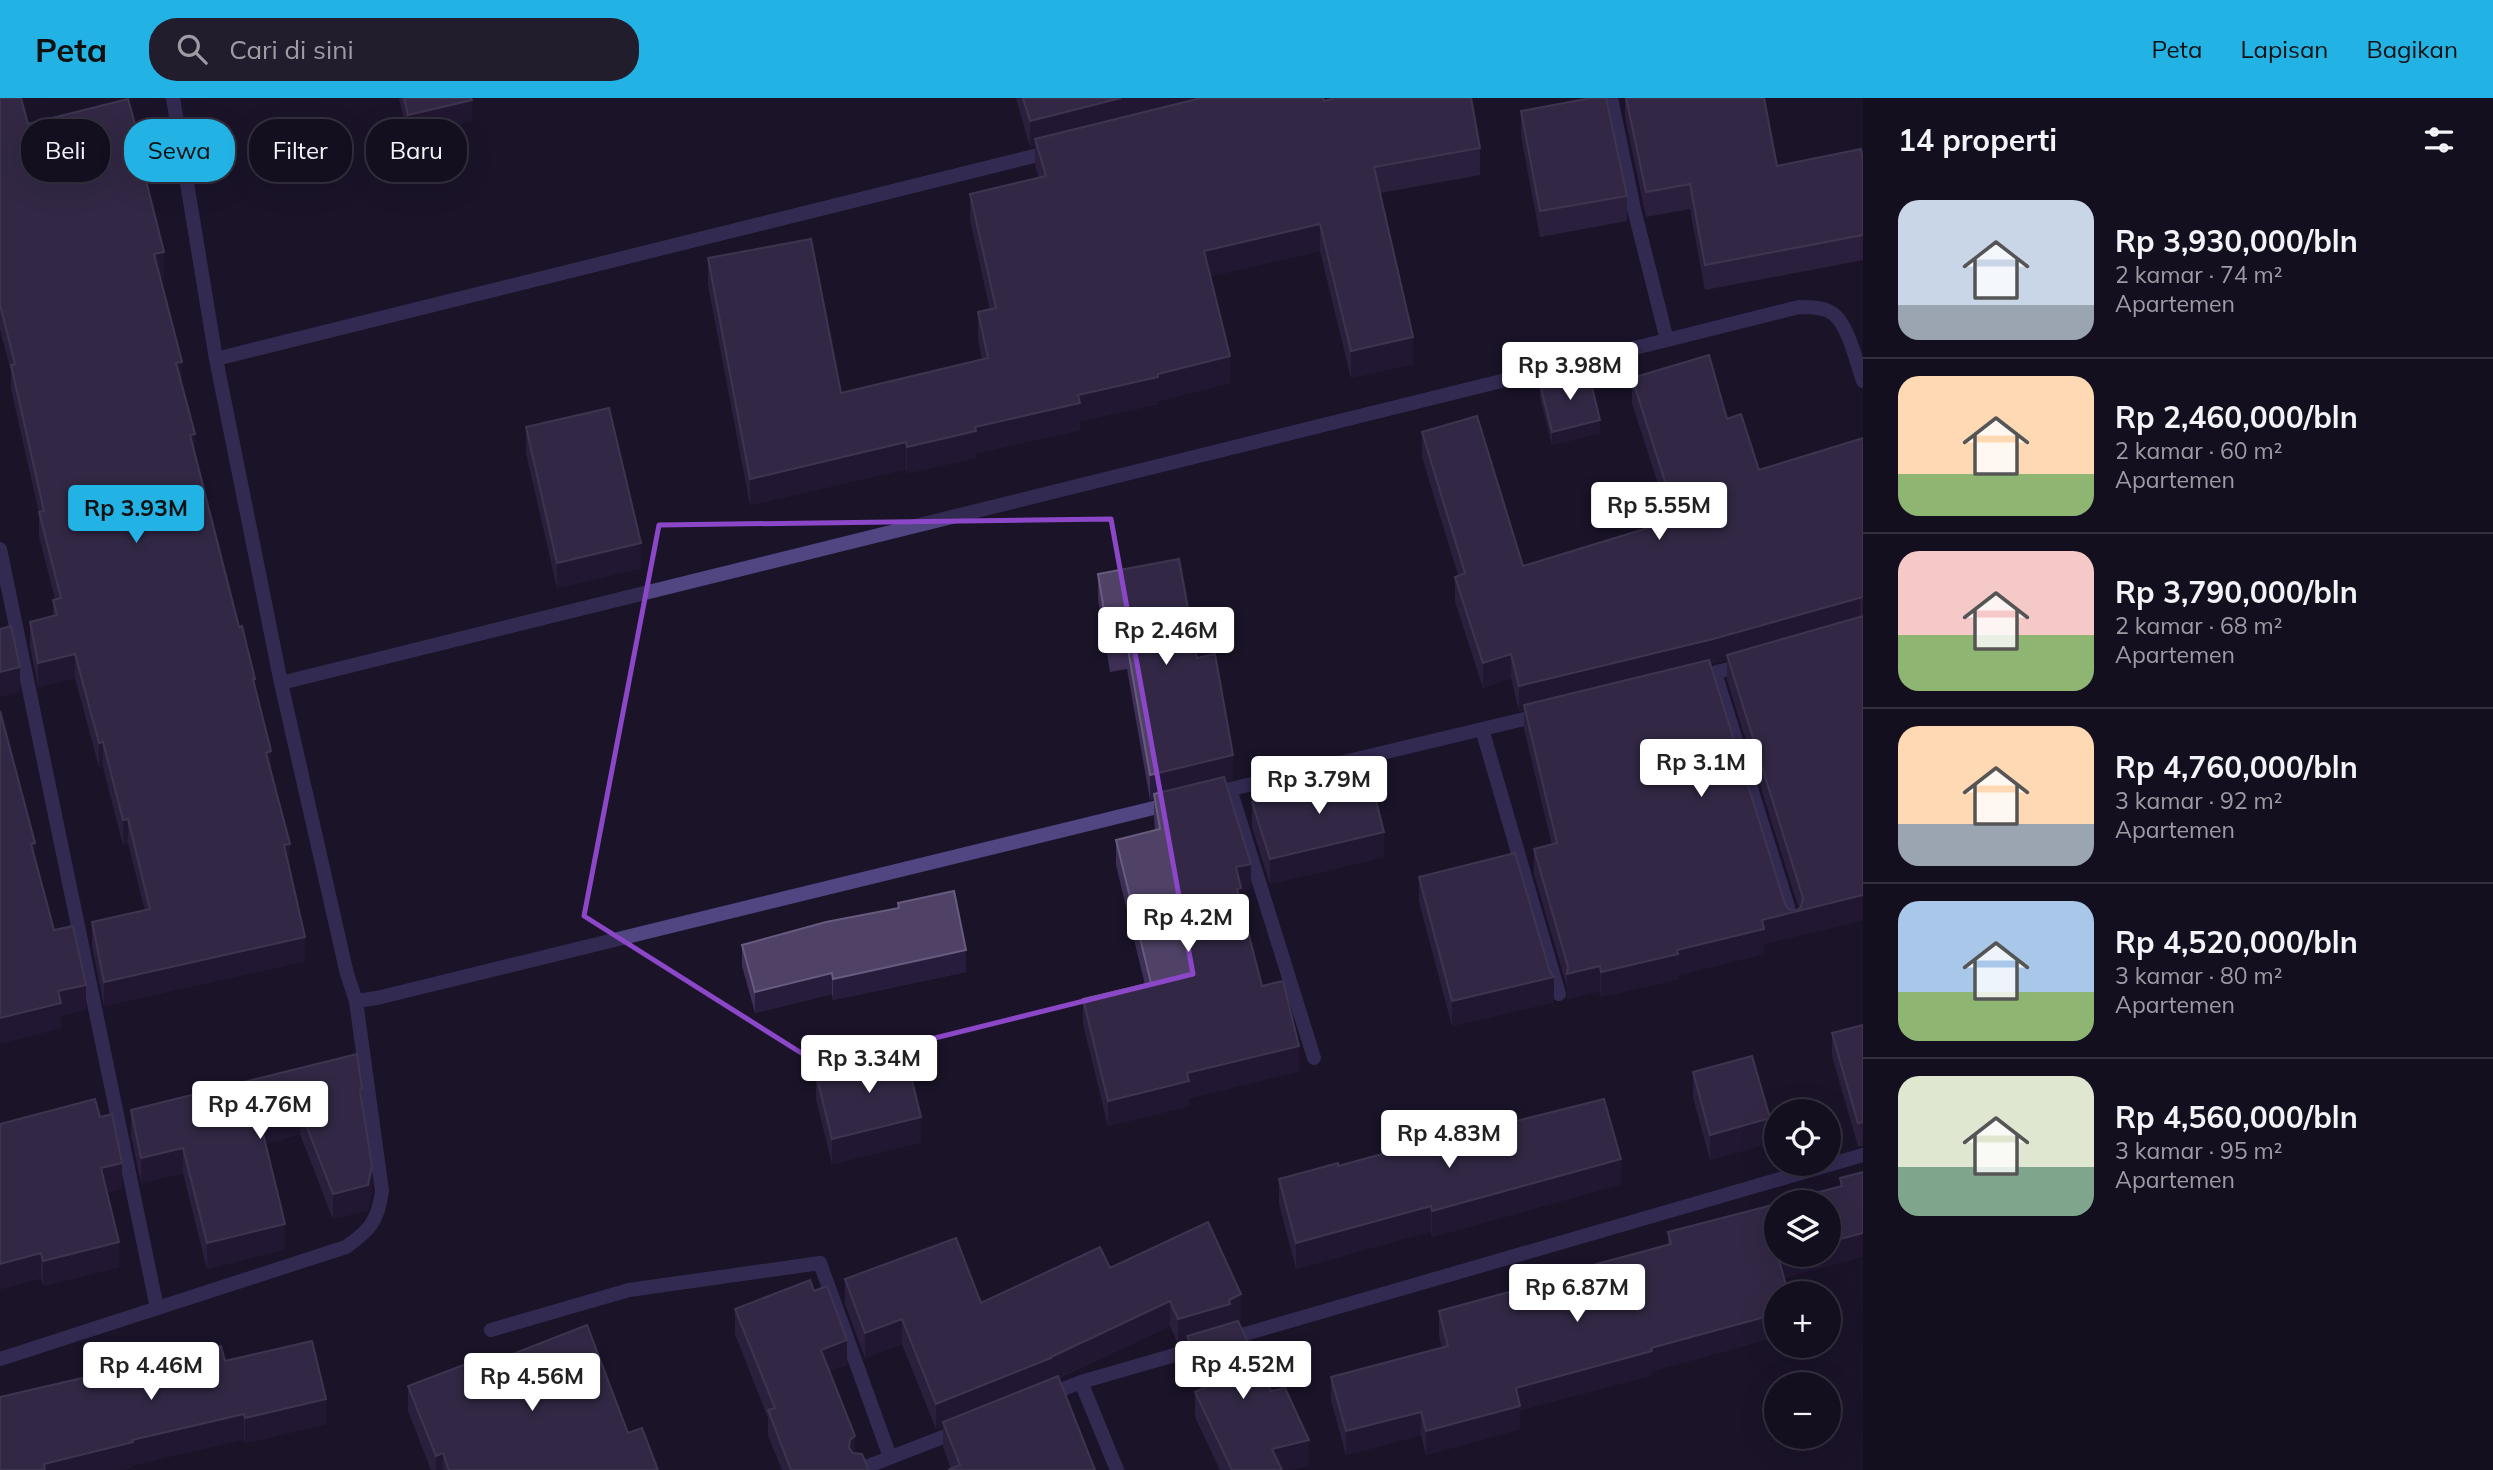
<!DOCTYPE html>
<html lang="id">
<head>
<meta charset="utf-8">
<style>
	:root { --surface:#140f1f; --page:#211d2c; --text:#f1f3f6; --muted:#9d9ca4; --line:#332f3d; --accent:#23b2e4 }
	body { margin:0; font-family:Mulish,sans-serif; background:var(--page); color:var(--text); height:100vh; display:flex; flex-direction:column; font-size:26px; white-space:nowrap }
	* { box-sizing:border-box; margin:0 }
	p { font-size:23px; color:var(--muted) }
	.icon { flex:none; width:38px; height:38px; fill:none; stroke:currentColor; stroke-width:2; stroke-linecap:round; stroke-linejoin:round }
	.map { position:relative; flex:1; overflow:hidden }
	.panel { display:flex; flex-direction:column; background:var(--surface); width:630px }
	.panel>* { flex:none }
	.banner { position:absolute; left:21px; top:21px; width:665px; height:63px; display:flex; gap:14px }
	.tools { position:absolute; left:1764px; top:1001px; display:grid; gap:14px }
	.tools a { display:grid; place-items:center; width:77px; height:77px; border-radius:50%; background:var(--surface); box-shadow:0 7px 28px #0002,0 0 0 2px var(--line); font-size:35px }
	.price { position:absolute; translate:-50% -60px; padding:0 16px; border-radius:7px; background:#fff; color:#222; font-size:23px; line-height:46px; filter:drop-shadow(0 2px 4px #0008) }
	.price::after { content:''; position:absolute; left:50%; top:42px; width:21px; height:16px; margin-left:-10px; background:inherit; clip-path:polygon(0 0,100% 0,50% 100%) }
	.price.current { background:var(--accent); color:#111 }
	ul { padding:0; list-style:none }
	li { display:flex; align-items:center; gap:21px; height:175px; padding:0 35px }
	li+li { border-top:2px solid var(--line) }
	li span { display:grid; place-items:center; flex:none; width:196px; height:140px; border-radius:21px; color:#555 }
	li>.icon { margin-inline-start:auto }
	span .icon { width:84px; height:84px; fill:#fffc; stroke-width:1 }
	li b { font-size:30px }
	h2 { display:flex; justify-content:space-between; align-items:center; height:84px; padding:0 35px; font-size:30px }
	.tag { padding:0 24px; border-radius:28px; background:var(--surface); box-shadow:0 7px 28px #0002,0 0 0 2px var(--line); font-size:24px; line-height:63px }
	.tag.current { background:var(--accent); color:#111 }
	header { display:flex; align-items:center; gap:42px; box-sizing:border-box; height:98px; padding:0 35px; background:var(--accent); color:#111 }
	header strong { font-size:33px }
	nav { display:flex; gap:38px; margin-inline-start:auto; font-size:24px }
	.search { width:490px; height:63px; background:var(--page); display:flex; align-items:center; gap:18px; box-sizing:border-box; padding:0 24px; border-radius:28px; color:var(--muted); font-size:26px }
	main { display:flex; flex:1; min-height:0 }
	.map>svg:first-child { display:block }
	.lines { fill:none; stroke-linecap:round; stroke-linejoin:round }
	.street { stroke:#514582; stroke-width:14 }
	.wall { fill:#3d2f55; fill-rule:evenodd }
	.shaded-wall { fill:#281c3c }
	.building { fill:#4f4266; stroke:#675b7e; stroke-width:2 }
	.marked { fill:none; stroke:#8b47c8; stroke-width:5; stroke-linejoin:round }
</style>
</head>
<body>
<header>
<strong>Peta</strong>
<div class="search"><svg class="icon" aria-label="search" viewBox="0 0 24 24"><circle cx="10" cy="10" r="6"/><path d="M15 15l6 6"/></svg>Cari di sini</div>
<nav><a>Peta</a><a>Lapisan</a><a>Bagikan</a></nav>
</header>
<main>
<div class="map">
<svg width="1863" height="1372" viewBox="0 0 1863 1372">
	<rect width="100%" height="100%" fill="#1b1429"/>
	<g class="lines">
		<!-- street -->
		<path class="street" d="M 173,0 L 216,261 L 281,585 L 347,876 L 356,903 L 377,900 L 1170,706
			M 1611,0 L 1634,111 L 1667,242 L 1799,209 C 1810,209 1823,209 1832,215 C 1848,225 1857,266 1863,283
			M 216,261 L 1054,53
			M 0,451 L 157,1210
			M 1715,575 L 1794,828
			M 1697,579 L 1745,567
			M 281,585 L 1667,242
			M 1482,631 L 1559,896
			M 1230,691 L 1314,960
			M 1210,696 L 1541,617
			M 491,1232 L 629,1192 L 820,1165 L 890,1359
			M 1228,1241 L 1863,1057
			M 0,1261 L 346,1149 C 370,1132 378,1123 382,1093 L 356,903
			M 1081,1284 L 1117,1372
			M 1048,1297 L 1081,1284 L 1206,1248
			M 858,1372 L 961,1332"/>
	</g>
	<!-- wall -->
	<path class="wall" d="M 0,0 L 28,26 L 145,78 L 164,178 L 160,179 L 195,353 L 255,591 L 290,770 L 305,863 L 104,908 L 92,848 L 92,824 L 145,813 L 128,745 L 123,747 L 103,669 L 99,669 L 75,580 L 38,589 L 30,548 L 30,524 L 53,518 L 53,502 L 55,501 L 39,438 L 39,415 L 11,291 L 11,273 L 0,231 Z
		M 399,0 L 471,0 L 472,23 L 408,38 Z
		M 1016,0 L 1323,0 L 1324,3 L 1480,50 L 1480,77 L 1380,95 L 1413,266 L 1351,280 L 1320,153 L 1210,178 L 1230,285 L 1158,303 L 1158,306 L 1080,323 L 1080,332 L 976,355 L 976,360 L 907,375 L 906,371 L 750,407 L 708,187 L 708,160 L 841,295 L 982,261 L 978,241 L 978,214 L 990,212 L 970,122 L 970,96 L 1039,80 L 1035,68 L 1035,48 L 1030,49 Z
		M 1625,0 L 1764,0 L 1777,68 L 1863,63 L 1863,162 L 1705,192 L 1690,111 L 1646,119 L 1625,19 Z
		M 1521,13 L 1627,98 L 1627,123 L 1540,139 L 1521,38 Z
		M 1632,280 L 1727,321 L 1759,372 L 1863,340 L 1863,822 L 1764,846 L 1764,856 L 1678,877 L 1678,881 L 1601,899 L 1600,893 L 1567,901 L 1567,889 L 1534,776 L 1534,751 L 1552,747 L 1524,631 L 1524,612 L 1519,613 L 1511,580 L 1483,590 L 1455,503 L 1455,479 L 1458,477 L 1422,359 L 1422,334 L 1523,468 L 1670,423 L 1632,305 ZM 1727,562 L 1727,582 L 1799,811 L 1796,813 L 1788,811 L 1785,806 L 1710,566 Z
		M 1540,286 L 1600,335 L 1552,347 L 1540,299 Z
		M 526,329 L 641,470 L 557,490 L 526,355 Z
		M 1098,476 L 1197,560 L 1233,682 L 1225,684 L 1251,791 L 1241,793 L 1241,809 L 1262,888 L 1299,973 L 1189,1000 L 1189,1008 L 1108,1028 L 1083,926 L 1083,901 L 1145,887 L 1116,767 L 1116,742 L 1155,732 L 1154,721 L 1154,701 L 1150,702 L 1127,571 L 1110,574 L 1098,501 Z
		M 1252,704 L 1384,759 L 1270,786 L 1252,729 Z
		M 1419,779 L 1550,874 L 1554,904 L 1452,928 L 1419,804 Z
		M 898,805 L 966,874 L 833,902 L 832,896 L 755,915 L 742,868 L 742,847 L 898,810 Z
		M 1863,927 L 1863,1048 L 1858,1048 L 1832,958 L 1832,935 Z
		M 1693,974 L 1770,1045 L 1710,1062 L 1693,999 Z
		M 816,976 L 921,1044 L 832,1066 L 816,1001 Z
		M 362,1003 L 372,1093 L 368,1112 L 333,1121 L 300,1036 L 266,1046 L 285,1151 L 207,1171 L 183,1075 L 141,1085 L 131,1037 L 131,1012 Z
		M 100,1019 L 122,1090 L 107,1094 L 119,1169 L 43,1188 L 41,1180 L 0,1191 L 0,1026 Z
		M 1476,1033 L 1621,1086 L 1432,1139 L 1431,1133 L 1296,1171 L 1279,1106 L 1279,1081 L 1338,1068 Z
		M 1840,1080 L 1863,1158 L 1784,1180 L 1776,1195 L 1776,1239 L 1652,1273 L 1652,1277 L 1520,1312 L 1520,1331 L 1426,1357 L 1421,1337 L 1346,1357 L 1331,1302 L 1331,1279 L 1442,1250 L 1439,1237 L 1439,1213 L 1552,1182 L 1552,1178 L 1668,1147 L 1668,1134 L 1840,1089 Z
		M 1110,1170 L 1241,1221 L 1235,1224 L 1309,1367 L 1289,1372 L 1220,1372 L 1195,1319 L 1195,1294 L 1201,1292 L 1187,1263 L 1187,1243 L 1178,1246 L 1170,1228 L 1059,1280 L 1095,1372 L 951,1371 L 943,1349 L 943,1328 L 936,1331 L 902,1246 L 865,1260 L 845,1206 L 845,1181 L 981,1205 Z
		M 735,1211 L 847,1267 L 829,1273 L 855,1355 L 869,1372 L 782,1372 L 768,1338 L 768,1320 L 735,1236 Z
		M 225,1263 L 326,1326 L 245,1345 L 244,1341 L 133,1367 L 133,1369 L 121,1372 L 0,1372 Z
		M 469,1273 L 628,1335 L 658,1372 L 431,1372 L 408,1313 L 408,1288 Z"/>
	<!-- shaded-wall -->
	<path class="shaded-wall" d="M 1121,0 L 1228,0 L 1035,41 L 1035,48 L 1030,49 L 1030,23 Z
		M 472,2 L 472,23 L 408,38 L 408,17 Z
		M 145,62 L 145,87 L 141,63 Z
		M 1320,126 L 1320,153 L 1204,180 L 1204,153 Z
		M 164,154 L 164,178 L 154,181 L 154,156 Z
		M 1413,239 L 1413,266 L 1351,280 L 1351,253 Z
		M 1230,258 L 1230,285 L 1158,303 L 1158,306 L 1080,323 L 1080,332 L 976,355 L 976,360 L 907,375 L 907,349 L 1078,297 Z
		M 182,264 L 182,288 L 176,265 Z
		M 1600,322 L 1600,335 L 1552,347 L 1552,334 Z
		M 195,336 L 195,360 L 190,337 Z
		M 906,344 L 906,371 L 750,407 L 750,381 Z
		M 641,445 L 641,470 L 557,490 L 557,465 Z
		M 1860,499 L 1860,524 L 1727,557 L 1727,562 L 1713,566 L 1525,611 L 1524,607 L 1524,612 L 1519,613 L 1519,588 Z
		M 75,556 L 75,580 L 38,589 L 38,565 Z
		M 1511,556 L 1511,580 L 1483,590 L 1483,565 Z
		M 20,569 L 20,594 L 0,599 L 0,574 Z
		M 103,644 L 103,669 L 99,669 L 99,645 Z
		M 271,653 L 271,678 L 266,655 Z
		M 1233,657 L 1233,682 L 1154,701 L 1154,696 L 1154,701 L 1150,702 L 1150,677 Z
		M 128,721 L 128,745 L 123,747 L 123,722 Z
		M 1384,734 L 1384,759 L 1270,786 L 1270,761 Z
		M 35,745 L 35,770 L 31,746 Z
		M 290,746 L 290,770 L 284,772 L 284,747 Z
		M 1251,766 L 1251,791 L 1241,793 L 1241,815 L 1237,816 L 1236,769 Z
		M 1863,797 L 1863,822 L 1764,846 L 1764,856 L 1678,877 L 1678,881 L 1601,899 L 1601,874 L 1677,852 L 1762,822 Z
		M 305,839 L 305,863 L 104,908 L 104,884 Z
		M 966,852 L 966,874 L 833,902 L 833,881 Z
		M 1600,868 L 1600,893 L 1567,901 L 1567,876 Z
		M 832,875 L 832,896 L 755,915 L 755,894 Z
		M 1554,879 L 1554,904 L 1452,928 L 1452,903 Z
		M 86,887 L 86,912 L 61,918 L 61,930 L 0,946 L 0,920 L 58,893 Z
		M 1299,948 L 1299,973 L 1189,1000 L 1189,1008 L 1108,1028 L 1108,1003 L 1187,975 Z
		M 300,1011 L 300,1036 L 260,1048 L 260,1023 Z
		M 921,1019 L 921,1044 L 832,1066 L 832,1041 Z
		M 1770,1020 L 1770,1045 L 1710,1062 L 1710,1037 Z
		M 183,1050 L 183,1075 L 141,1085 L 141,1060 Z
		M 1621,1061 L 1621,1086 L 1432,1139 L 1432,1113 Z
		M 122,1065 L 122,1090 L 101,1095 L 101,1070 Z
		M 372,1068 L 372,1093 L 368,1112 L 333,1121 L 333,1096 Z
		M 1431,1108 L 1431,1133 L 1296,1171 L 1296,1145 Z
		M 285,1126 L 285,1151 L 207,1171 L 207,1145 Z
		M 1863,1135 L 1863,1158 L 1778,1182 L 1778,1158 L 1783,1157 L 1829,1157 L 1829,1144 Z
		M 119,1144 L 119,1169 L 43,1188 L 43,1163 Z
		M 41,1155 L 41,1180 L 0,1191 L 0,1166 Z
		M 1241,1196 L 1241,1221 L 1230,1226 L 1187,1238 L 1187,1243 L 1178,1246 L 1178,1221 L 1229,1202 Z
		M 1170,1203 L 1170,1228 L 1051,1283 L 943,1324 L 943,1328 L 936,1331 L 936,1306 L 1051,1259 Z
		M 1776,1216 L 1776,1239 L 1652,1273 L 1652,1277 L 1520,1312 L 1520,1331 L 1426,1357 L 1426,1333 L 1516,1290 L 1651,1250 Z
		M 902,1221 L 902,1246 L 865,1260 L 865,1235 Z
		M 847,1242 L 847,1267 L 821,1277 L 821,1252 Z
		M 326,1301 L 326,1326 L 245,1345 L 245,1320 Z
		M 1421,1314 L 1421,1337 L 1346,1357 L 1346,1333 Z
		M 244,1316 L 244,1341 L 133,1367 L 133,1369 L 121,1372 L 44,1372 L 44,1366 L 132,1342 Z
		M 855,1338 L 855,1363 L 849,1350 L 850,1342 Z
		M 1309,1342 L 1309,1367 L 1289,1372 L 1272,1372 L 1272,1351 Z
		M 443,1355 L 443,1372 L 436,1372 L 436,1358 Z"/>
	<!-- building -->
	<path class="building" d="M 0,0 L 21,0 L 28,26 L 128,1 L 145,62 L 141,63 L 164,154 L 154,156 L 182,264 L 176,265 L 195,336 L 190,337 L 239,529 L 242,528 L 255,581 L 253,581 L 271,653 L 266,655 L 290,746 L 284,747 L 305,839 L 104,884 L 92,824 L 150,811 L 128,721 L 123,722 L 103,644 L 99,645 L 75,556 L 38,565 L 30,524 L 57,517 L 53,502 L 61,500 L 39,414 L 44,413 L 11,267 L 15,266 L 0,207 Z
		M 404,0 L 471,0 L 472,2 L 408,17 Z
		M 1023,0 L 1121,0 L 1030,23 Z
		M 1201,0 L 1323,0 L 1324,3 L 1336,0 L 1471,0 L 1480,50 L 1374,69 L 1413,239 L 1351,253 L 1320,126 L 1204,153 L 1230,258 L 1158,276 L 1158,279 L 1078,297 L 1080,305 L 975,329 L 976,333 L 907,349 L 906,344 L 750,381 L 708,160 L 811,141 L 841,295 L 988,260 L 978,214 L 996,210 L 970,96 L 1046,78 L 1035,41 Z
		M 1591,0 L 1606,0 L 1627,98 L 1540,113 L 1521,13 Z
		M 1626,0 L 1764,0 L 1777,68 L 1861,51 L 1863,63 L 1863,137 L 1705,167 L 1690,86 L 1646,94 Z
		M 1709,257 L 1727,321 L 1741,316 L 1759,372 L 1863,340 L 1863,499 L 1713,541 L 1519,588 L 1511,556 L 1483,565 L 1455,479 L 1465,475 L 1422,334 L 1477,318 L 1523,468 L 1677,421 L 1632,280 Z
		M 1588,273 L 1600,322 L 1552,334 L 1540,286 Z
		M 609,310 L 641,445 L 557,465 L 526,329 Z
		M 1179,461 L 1197,560 L 1215,556 L 1233,657 L 1150,677 L 1127,546 L 1110,549 L 1098,476 Z
		M 1863,518 L 1863,797 L 1762,822 L 1764,831 L 1677,852 L 1678,856 L 1601,874 L 1600,868 L 1567,876 L 1568,869 L 1534,751 L 1557,745 L 1524,607 L 1709,562 L 1785,806 L 1788,811 L 1796,813 L 1801,809 L 1803,800 L 1727,557 Z
		M 11,528 L 20,569 L 0,574 L 0,531 Z
		M 0,613 L 35,745 L 31,746 L 54,832 L 73,828 L 86,887 L 58,893 L 61,905 L 0,920 Z
		M 1369,675 L 1384,734 L 1270,761 L 1252,704 Z
		M 1224,679 L 1251,766 L 1236,769 L 1241,790 L 1237,791 L 1262,888 L 1283,883 L 1299,948 L 1187,975 L 1189,983 L 1108,1003 L 1083,901 L 1151,885 L 1116,742 L 1160,731 L 1154,696 Z
		M 1515,755 L 1550,874 L 1554,879 L 1452,903 L 1419,779 Z
		M 954,793 L 966,852 L 833,881 L 832,875 L 755,894 L 742,847 L 826,824 L 899,810 L 898,805 Z
		M 1863,927 L 1863,1024 L 1858,1025 L 1832,935 Z
		M 905,954 L 921,1019 L 832,1041 L 816,976 Z
		M 357,956 L 362,991 L 360,992 L 372,1068 L 368,1087 L 333,1096 L 300,1011 L 260,1023 L 285,1126 L 207,1145 L 183,1050 L 141,1060 L 131,1012 Z
		M 1752,958 L 1770,1020 L 1710,1037 L 1693,974 Z
		M 95,1001 L 100,1019 L 112,1016 L 122,1065 L 101,1070 L 119,1144 L 43,1163 L 41,1155 L 0,1166 L 0,1026 Z
		M 1604,1001 L 1621,1061 L 1432,1113 L 1431,1108 L 1296,1145 L 1279,1081 L 1338,1065 L 1338,1068 L 1475,1031 L 1476,1033 Z
		M 1863,1074 L 1863,1135 L 1829,1144 L 1829,1104 L 1781,1104 L 1842,1088 L 1840,1080 Z
		M 1776,1106 L 1776,1157 L 1783,1157 L 1778,1158 L 1788,1195 L 1776,1195 L 1776,1216 L 1651,1250 L 1652,1253 L 1516,1290 L 1520,1308 L 1426,1333 L 1421,1314 L 1346,1333 L 1331,1279 L 1448,1248 L 1439,1213 L 1553,1182 L 1552,1178 L 1671,1146 L 1668,1134 Z
		M 1208,1124 L 1241,1196 L 1229,1202 L 1230,1206 L 1178,1221 L 1170,1203 L 1051,1259 L 1051,1260 L 936,1306 L 902,1221 L 865,1235 L 845,1181 L 956,1140 L 981,1205 L 1100,1149 L 1110,1170 Z
		M 810,1182 L 814,1193 L 827,1188 L 847,1242 L 821,1252 L 855,1338 L 850,1342 L 849,1350 L 853,1355 L 862,1356 L 869,1372 L 791,1372 L 768,1312 L 775,1310 L 735,1211 Z
		M 1238,1223 L 1271,1293 L 1285,1290 L 1309,1342 L 1272,1351 L 1282,1372 L 1232,1372 L 1195,1294 L 1211,1287 L 1187,1238 Z
		M 587,1227 L 628,1335 L 642,1330 L 658,1372 L 449,1372 L 443,1355 L 436,1358 L 408,1288 L 466,1266 L 469,1273 Z
		M 312,1243 L 326,1301 L 245,1320 L 244,1316 L 132,1342 L 133,1344 L 44,1366 L 45,1372 L 0,1372 L 0,1299 L 221,1248 L 225,1263 Z
		M 1058,1278 L 1095,1372 L 948,1372 L 960,1367 L 943,1324 Z"/>
	<!-- marked area -->
	<path d="M0 0H1863V1372H0ZM 1111,421 L 1193,876 L 822,968 L 584,818 L 659,427 Z" fill="#1b1429" fill-opacity=".55" fill-rule="evenodd"/>
	<path class="marked" d="M 1111,421 L 1193,876 L 822,968 L 584,818 L 659,427 Z"/>
</svg>
<div class="tools">
<a><svg class="icon" aria-label="locate" viewBox="0 0 24 24"><circle cx="12" cy="12" r="6"/><path d="M12 2v4M12 18v4M2 12h4M18 12h4"/></svg></a>
<a><svg class="icon" aria-label="layers" viewBox="0 0 24 24"><path d="M12 4l9 5-9 5-9-5zM3 14l9 5 9-5"/></svg></a>
<a>+</a>
<a>−</a>
</div>
<b class="price" style="left:1570px;top:304px">Rp 3.98M</b>
<b class="price" style="left:1659px;top:444px">Rp 5.55M</b>
<b class="price current" style="left:136px;top:447px">Rp 3.93M</b>
<b class="price" style="left:1166px;top:569px">Rp 2.46M</b>
<b class="price" style="left:1701px;top:701px">Rp 3.1M</b>
<b class="price" style="left:1319px;top:718px">Rp 3.79M</b>
<b class="price" style="left:1188px;top:856px">Rp 4.2M</b>
<b class="price" style="left:869px;top:997px">Rp 3.34M</b>
<b class="price" style="left:260px;top:1043px">Rp 4.76M</b>
<b class="price" style="left:1449px;top:1072px">Rp 4.83M</b>
<b class="price" style="left:1577px;top:1226px">Rp 6.87M</b>
<b class="price" style="left:1243px;top:1303px">Rp 4.52M</b>
<b class="price" style="left:151px;top:1304px">Rp 4.46M</b>
<b class="price" style="left:532px;top:1315px">Rp 4.56M</b>
<div class="banner">
<a class="tag">Beli</a>
<a class="tag current">Sewa</a>
<a class="tag">Filter</a>
<a class="tag">Baru</a>
</div>
</div>
<section class="panel">
<h2>14 properti<svg class="icon" aria-label="filters" viewBox="0 0 24 24"><path d="M4 7h16M4 17h16"/><circle cx="9" cy="7" r="2"/><circle cx="15" cy="17" r="2"/></svg></h2>
<ul>
<li><span style="background:linear-gradient(#c9d6e8 75%,#9aa5b1 0)"><svg class="icon" aria-label="home" viewBox="0 0 24 24"><path d="M3 11l9-7 9 7M6 9v11h12V9"/></svg></span><div><b>Rp 3,930,000/bln</b><p>2 kamar · 74 m²</p><p>Apartemen</p></div></li>
<li><span style="background:linear-gradient(#ffd9b3 70%,#8fb573 0)"><svg class="icon" aria-label="home" viewBox="0 0 24 24"><path d="M3 11l9-7 9 7M6 9v11h12V9"/></svg></span><div><b>Rp 2,460,000/bln</b><p>2 kamar · 60 m²</p><p>Apartemen</p></div></li>
<li><span style="background:linear-gradient(#f6c9c9 60%,#8fb573 0)"><svg class="icon" aria-label="home" viewBox="0 0 24 24"><path d="M3 11l9-7 9 7M6 9v11h12V9"/></svg></span><div><b>Rp 3,790,000/bln</b><p>2 kamar · 68 m²</p><p>Apartemen</p></div></li>
<li><span style="background:linear-gradient(#ffd9b3 70%,#9aa5b1 0)"><svg class="icon" aria-label="home" viewBox="0 0 24 24"><path d="M3 11l9-7 9 7M6 9v11h12V9"/></svg></span><div><b>Rp 4,760,000/bln</b><p>3 kamar · 92 m²</p><p>Apartemen</p></div></li>
<li><span style="background:linear-gradient(#a9c7e8 65%,#8fb573 0)"><svg class="icon" aria-label="home" viewBox="0 0 24 24"><path d="M3 11l9-7 9 7M6 9v11h12V9"/></svg></span><div><b>Rp 4,520,000/bln</b><p>3 kamar · 80 m²</p><p>Apartemen</p></div></li>
<li><span style="background:linear-gradient(#dfe7d0 65%,#7fa58c 0)"><svg class="icon" aria-label="home" viewBox="0 0 24 24"><path d="M3 11l9-7 9 7M6 9v11h12V9"/></svg></span><div><b>Rp 4,560,000/bln</b><p>3 kamar · 95 m²</p><p>Apartemen</p></div></li>
</ul>
</section>
</main>
</body>
</html>
